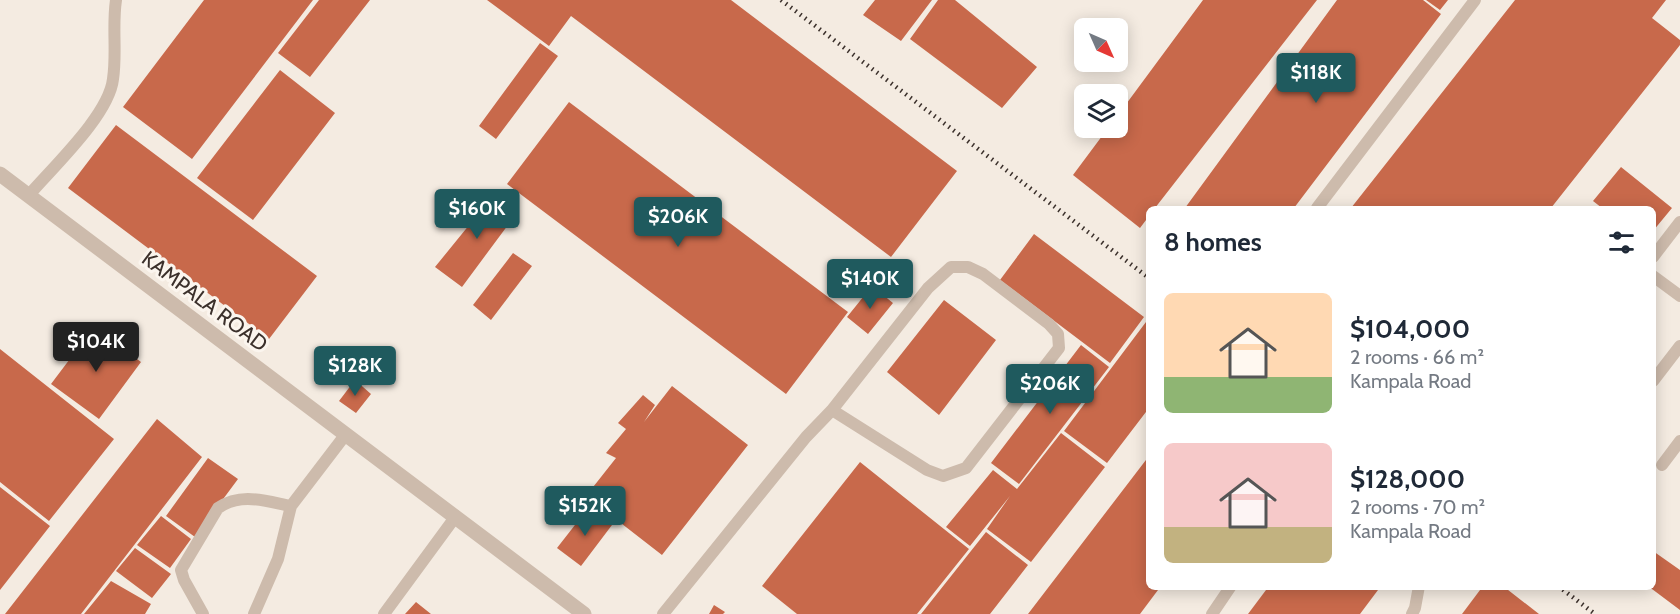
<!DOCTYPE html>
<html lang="en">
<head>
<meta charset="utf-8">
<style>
	:root { --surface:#fff; --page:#f2f2f3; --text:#1f2937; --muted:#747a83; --accent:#1f5a5e }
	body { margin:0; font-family:Cabin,sans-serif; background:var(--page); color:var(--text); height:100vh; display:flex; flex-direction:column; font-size:22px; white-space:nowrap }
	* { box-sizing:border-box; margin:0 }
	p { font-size:20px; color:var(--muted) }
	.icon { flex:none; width:33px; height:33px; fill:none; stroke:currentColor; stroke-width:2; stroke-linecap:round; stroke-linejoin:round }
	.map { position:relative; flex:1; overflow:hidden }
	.panel { position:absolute; left:1146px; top:206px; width:510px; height:384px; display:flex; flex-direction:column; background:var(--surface); border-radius:9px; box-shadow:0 3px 15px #0003 }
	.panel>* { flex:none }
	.needle { width:39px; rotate:135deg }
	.controls { position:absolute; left:1074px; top:18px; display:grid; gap:12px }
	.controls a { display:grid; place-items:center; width:54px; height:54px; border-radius:9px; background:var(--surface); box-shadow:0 3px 15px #0003; font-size:30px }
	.price { position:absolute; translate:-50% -51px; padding:0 14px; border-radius:6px; background:var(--accent); color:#fff; font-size:20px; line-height:39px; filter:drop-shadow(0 2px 3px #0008) }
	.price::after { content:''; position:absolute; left:50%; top:36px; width:18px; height:14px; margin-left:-9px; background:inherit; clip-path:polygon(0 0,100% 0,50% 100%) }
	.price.selected { background:#222; color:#fff }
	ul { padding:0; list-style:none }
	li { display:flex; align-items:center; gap:18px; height:150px; padding:0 18px }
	li span { display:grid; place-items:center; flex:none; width:168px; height:120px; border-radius:9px; color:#555 }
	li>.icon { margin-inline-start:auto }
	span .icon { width:72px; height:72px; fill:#fffc; stroke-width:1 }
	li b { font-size:26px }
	h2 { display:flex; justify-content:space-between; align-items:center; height:72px; padding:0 18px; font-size:26px }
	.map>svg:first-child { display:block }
	.building { fill:#c8694b }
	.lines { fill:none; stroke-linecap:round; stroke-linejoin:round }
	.lane { stroke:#cdbbac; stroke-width:12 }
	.street { stroke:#cdbbac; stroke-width:15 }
	.rail { stroke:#3b302b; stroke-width:4.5; stroke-dasharray:1.5 4.5; stroke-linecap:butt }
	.labels { text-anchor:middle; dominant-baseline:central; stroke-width:6; stroke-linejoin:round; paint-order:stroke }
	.street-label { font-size:21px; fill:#3b302b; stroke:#fbf5ee }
</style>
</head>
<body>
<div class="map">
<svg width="1680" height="614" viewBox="0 0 1680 614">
	<rect width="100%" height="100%" fill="#f4ebe1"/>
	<!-- building -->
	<path class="building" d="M 204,0 L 313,0 L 192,159 L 123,107 Z
		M 319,0 L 370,0 L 310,77 L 278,53 Z
		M 487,0 L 731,0 L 957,171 L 891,257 L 571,16 L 549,46 Z
		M 875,0 L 932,0 L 901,41 L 863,15 Z
		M 938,0 L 955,0 L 1037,67 L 1002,108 L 910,39 Z
		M 1203,0 L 1317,0 L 1155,208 L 1149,208 L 1149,216 L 1140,228 L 1073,175 L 1108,128 L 1118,128 L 1118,115 Z
		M 1337,0 L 1423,0 L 1441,14 L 1294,208 L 1185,208 Z
		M 1426,0 L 1448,0 L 1440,10 Z
		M 1515,0 L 1666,0 L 1652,18 L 1680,40 L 1680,45 L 1551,208 L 1351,208 Z
		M 540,43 L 558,56 L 496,139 L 479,126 Z
		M 280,70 L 335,113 L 253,220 L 197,178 Z
		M 569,102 L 848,312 L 786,394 L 507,184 Z
		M 116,125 L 317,276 L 269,339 L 68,188 Z
		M 1621,167 L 1672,208 L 1653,231 L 1653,208 L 1602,208 L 1593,201 Z
		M 496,192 L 519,210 L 462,287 L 435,267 Z
		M 1034,234 L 1144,317 L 1110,363 L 1000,280 Z
		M 513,253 L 532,266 L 491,320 L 473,305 Z
		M 872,286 L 893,303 L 868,334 L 847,317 Z
		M 944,300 L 996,340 L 939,415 L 887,372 Z
		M 1149,318 L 1149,408 L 1107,463 L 1064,431 Z
		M 94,327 L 141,362 L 99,419 L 51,384 Z
		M 1081,345 L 1109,367 L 1019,484 L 991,463 Z
		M 0,349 L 114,439 L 49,521 L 0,482 Z
		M 355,380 L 371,394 L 356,413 L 339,401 Z
		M 672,386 L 748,445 L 662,555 L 586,496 L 616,458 L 606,453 L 626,429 L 618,423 L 643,395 L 655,405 L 644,422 Z
		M 157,419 L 202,457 L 81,614 L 5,614 Z
		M 1061,433 L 1105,467 L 1031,562 L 987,529 L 1010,496 L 970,546 L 946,527 L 993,470 L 1017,489 Z
		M 1149,456 L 1149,586 L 1161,586 L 1140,614 L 1028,614 Z
		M 208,458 L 238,479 L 195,537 L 166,516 Z
		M 860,462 L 969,549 L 917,614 L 797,614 L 762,586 Z
		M 0,487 L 50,526 L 0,590 Z
		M 589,507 L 612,525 L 581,566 L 557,548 Z
		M 161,516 L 191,539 L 170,568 L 137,545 Z
		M 986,532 L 1028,565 L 990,614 L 921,614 Z
		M 135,548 L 171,574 L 152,598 L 116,571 Z
		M 1653,551 L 1680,570 L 1680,610 L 1648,586 L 1653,586 Z
		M 111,581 L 151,604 L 145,614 L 84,614 Z
		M 1269,586 L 1381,586 L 1360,614 L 1248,614 Z
		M 1483,586 L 1503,586 L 1539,614 L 1462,614 Z
		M 416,602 L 431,614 L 405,614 Z
		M 714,605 L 725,612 L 723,614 L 709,614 Z"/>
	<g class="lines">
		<!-- lane -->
		<path class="lane" d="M 29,195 C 53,167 109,115 113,79 C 117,53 112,26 116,0
			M 1317,208 L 1475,0
			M 1653,257 L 1680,222
			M 1653,276 L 1680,296
			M 1653,381 L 1680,346
			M 1662,465 L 1680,441
			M 203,614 L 184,580 L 181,570 L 218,508 C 241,492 265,501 291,506
			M 254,614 L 278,559 L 291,506 L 346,434
			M 384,614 L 456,516
			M 663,614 L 806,437 L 832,410 L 927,470 L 943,476 L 966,468 L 1059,348 L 1058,334 L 1049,324 L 983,274 L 968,267 L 951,267 L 928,288 L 832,410
			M 1212,614 L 1231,586
			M 1412,614 L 1415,608 L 1419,586"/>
		<!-- street -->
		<path class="street" d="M 0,174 L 584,614"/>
		<!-- rail -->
		<path class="rail" d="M 781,0 L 1149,278
			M 1558,586 L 1595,614"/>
	</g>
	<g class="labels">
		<!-- street labels -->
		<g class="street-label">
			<text transform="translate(205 301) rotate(37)">KAMPALA ROAD</text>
		</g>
	</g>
</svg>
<div class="controls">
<a><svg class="needle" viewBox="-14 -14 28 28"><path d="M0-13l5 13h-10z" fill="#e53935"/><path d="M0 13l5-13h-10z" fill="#747a83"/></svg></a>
<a><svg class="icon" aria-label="layers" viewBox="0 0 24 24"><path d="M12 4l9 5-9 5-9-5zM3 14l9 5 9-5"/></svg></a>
</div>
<b class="price" style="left:1316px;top:104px">$118K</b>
<b class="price" style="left:477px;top:240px">$160K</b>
<b class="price" style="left:678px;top:248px">$206K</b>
<b class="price" style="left:870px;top:310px">$140K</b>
<b class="price selected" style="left:96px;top:373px">$104K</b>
<b class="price" style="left:355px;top:397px">$128K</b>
<b class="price" style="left:1050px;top:415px">$206K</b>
<b class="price" style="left:585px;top:537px">$152K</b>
<section class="panel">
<h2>8 homes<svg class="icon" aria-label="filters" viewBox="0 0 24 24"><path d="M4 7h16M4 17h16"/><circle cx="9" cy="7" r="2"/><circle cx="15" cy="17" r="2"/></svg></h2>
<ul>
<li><span style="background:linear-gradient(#ffd9b3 70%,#8fb573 0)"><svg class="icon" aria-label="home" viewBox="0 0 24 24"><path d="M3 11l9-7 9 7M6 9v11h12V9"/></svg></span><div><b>$104,000</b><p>2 rooms · 66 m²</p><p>Kampala Road</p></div></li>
<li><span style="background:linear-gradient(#f6c9c9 70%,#c2b280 0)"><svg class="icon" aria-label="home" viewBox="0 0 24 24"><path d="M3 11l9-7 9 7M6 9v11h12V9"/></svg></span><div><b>$128,000</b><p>2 rooms · 70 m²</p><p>Kampala Road</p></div></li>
</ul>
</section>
</div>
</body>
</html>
